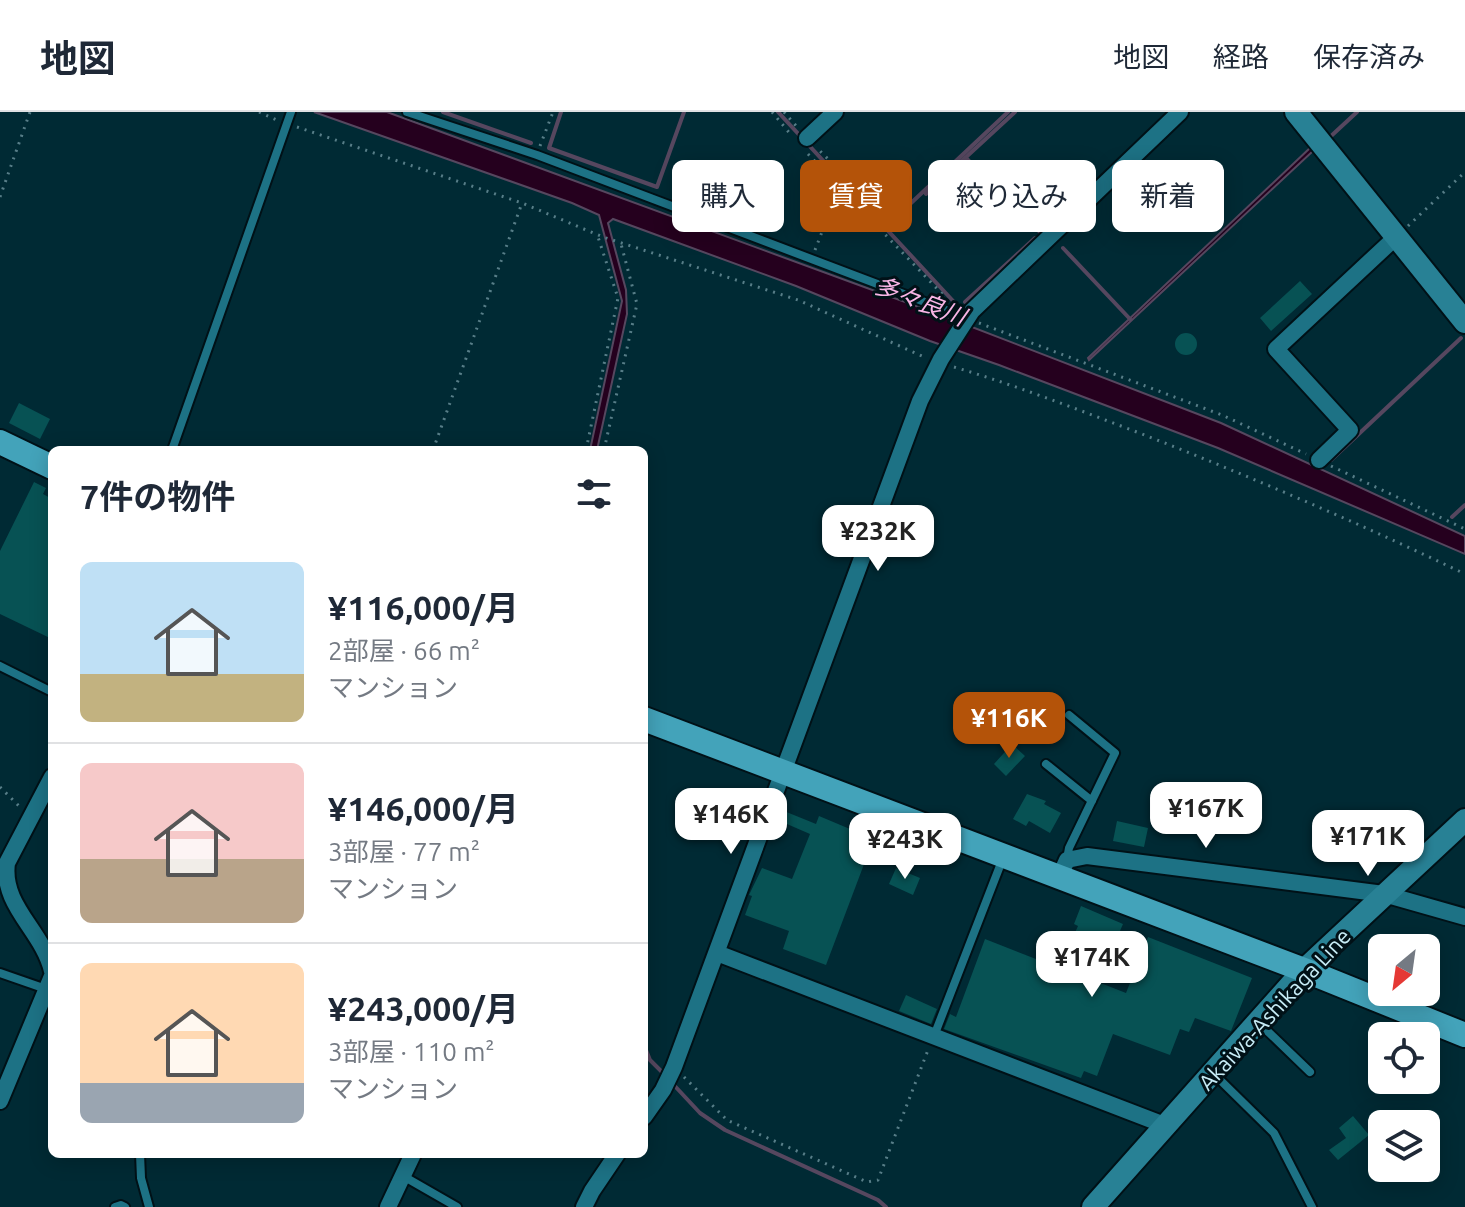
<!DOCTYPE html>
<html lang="ja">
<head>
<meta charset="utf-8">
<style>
	:root { --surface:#fff; --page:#f2f2f3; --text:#1f2937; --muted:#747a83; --line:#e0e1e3; --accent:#b45309 }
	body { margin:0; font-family:Ubuntu,"Noto Sans JP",sans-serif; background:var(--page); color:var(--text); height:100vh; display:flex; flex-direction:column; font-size:30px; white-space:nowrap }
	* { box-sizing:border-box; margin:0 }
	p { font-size:26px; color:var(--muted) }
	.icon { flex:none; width:44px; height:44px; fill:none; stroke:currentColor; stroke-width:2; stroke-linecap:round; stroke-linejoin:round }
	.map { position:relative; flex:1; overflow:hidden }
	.panel { position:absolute; left:48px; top:334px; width:600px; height:712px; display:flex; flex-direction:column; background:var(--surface); border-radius:12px; box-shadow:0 4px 20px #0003 }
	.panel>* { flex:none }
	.top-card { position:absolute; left:672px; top:48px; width:672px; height:72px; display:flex; gap:16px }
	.needle { width:52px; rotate:209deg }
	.buttons { position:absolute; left:1368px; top:822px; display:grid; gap:16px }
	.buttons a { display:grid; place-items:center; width:72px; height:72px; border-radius:12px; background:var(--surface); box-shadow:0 4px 20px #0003; font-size:40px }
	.price { position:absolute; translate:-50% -68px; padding:0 18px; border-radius:16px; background:#fff; color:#222; font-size:26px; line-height:52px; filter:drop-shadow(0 2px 4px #0008) }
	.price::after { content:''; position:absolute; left:50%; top:48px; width:24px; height:18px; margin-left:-12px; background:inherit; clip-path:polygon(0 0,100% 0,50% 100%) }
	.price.active { background:var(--accent); color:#fff }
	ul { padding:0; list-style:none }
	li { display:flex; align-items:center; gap:24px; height:200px; padding:0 32px }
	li+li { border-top:2px solid var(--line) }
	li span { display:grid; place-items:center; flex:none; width:224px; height:160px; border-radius:12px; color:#555 }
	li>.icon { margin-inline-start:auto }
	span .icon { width:96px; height:96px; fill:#fffc; stroke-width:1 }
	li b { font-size:34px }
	h2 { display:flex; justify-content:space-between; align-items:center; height:96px; padding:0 32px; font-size:34px }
	.tag { padding:0 28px; border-radius:12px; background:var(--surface); box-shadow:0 4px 20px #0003; font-size:28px; line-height:72px }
	.tag.active { background:var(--accent); color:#fff }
	header { display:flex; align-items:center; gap:48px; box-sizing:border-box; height:112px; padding:0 40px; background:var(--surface); border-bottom:2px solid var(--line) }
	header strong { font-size:38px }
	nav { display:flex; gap:44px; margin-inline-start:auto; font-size:28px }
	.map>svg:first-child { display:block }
	.water { fill:#25001e; stroke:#56475f; stroke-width:2 }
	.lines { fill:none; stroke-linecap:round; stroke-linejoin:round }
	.stream { stroke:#56475f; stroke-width:4 }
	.building { fill:#075254 }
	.lane-casing { stroke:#001117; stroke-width:12 }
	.street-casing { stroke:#001117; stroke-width:20 }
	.secondary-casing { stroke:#001117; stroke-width:26 }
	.highway-casing { stroke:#001117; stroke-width:28 }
	.path { stroke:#577e88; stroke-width:3; stroke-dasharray:2 6; stroke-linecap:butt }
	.lane { stroke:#1d7285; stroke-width:8 }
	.street { stroke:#1d7285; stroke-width:16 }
	.secondary { stroke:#288195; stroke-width:22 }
	.highway { stroke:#43a3ba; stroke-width:24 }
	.labels { text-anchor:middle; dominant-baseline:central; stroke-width:6; stroke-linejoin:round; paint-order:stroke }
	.street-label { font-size:22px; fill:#c7ecf6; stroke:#001117 }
	.water-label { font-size:24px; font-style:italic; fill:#f8b5e6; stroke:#001117 }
</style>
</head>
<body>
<header>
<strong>地図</strong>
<nav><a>地図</a><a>経路</a><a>保存済み</a></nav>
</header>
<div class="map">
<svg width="1465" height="1095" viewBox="0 0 1465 1095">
	<rect width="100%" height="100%" fill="#002a34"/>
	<!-- water -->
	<path class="water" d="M 314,0 L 387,0 L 946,205 L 1221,311 L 1465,424 L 1465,442 L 1218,336 L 999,253 L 930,229 L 796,174 L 613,107 L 608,111 L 626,178 L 627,202 L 597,338 L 590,338 L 622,189 L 599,103 L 572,91 Z
		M 1310,36 L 1313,39 L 1089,248 L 1088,246 Z"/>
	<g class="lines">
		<!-- stream -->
		<path class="stream" d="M 443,0 L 531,31
			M 561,0 L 549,36 L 657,75 L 684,0
			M 778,0 L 954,190
			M 1330,25 L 1357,0
			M 966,46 L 1041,121
			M 924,79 L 926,82 L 1015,0
			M 893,108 L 1008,0
			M 1063,136 L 1130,207
			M 965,190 L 1035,126
			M 1331,348 L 1461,226
			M 1452,405 L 1465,393
			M 644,933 L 650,948 L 664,962
			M 672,971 L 700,1001 L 725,1018 L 878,1088 L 886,1095"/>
	</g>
	<!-- building -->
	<path class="building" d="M 1300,169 L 1312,182 L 1271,219 L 1260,206 Z
		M1175 232a11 11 0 1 1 22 0a11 11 0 1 1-22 0Z
		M 19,291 L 50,307 L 40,327 L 9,311 Z
		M 34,370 L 46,376 L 43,382 L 52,387 L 52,472 L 48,481 L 52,483 L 52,527 L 0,502 L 0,439 Z
		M 1012,632 L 1025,644 L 1006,664 L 994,652 Z
		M 1027,682 L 1046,689 L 1044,692 L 1061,701 L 1050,721 L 1029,709 L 1026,714 L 1013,707 Z
		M 784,699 L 816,712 L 819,704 L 869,725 L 874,714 L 887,720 L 877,742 L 869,739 L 826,853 L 783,837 L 789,819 L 745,803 L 752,784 L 749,783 L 762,756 L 792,767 L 810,722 L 780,709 Z
		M 1117,709 L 1148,716 L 1144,735 L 1113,729 Z
		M 896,756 L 920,766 L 913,783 L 889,772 Z
		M 1081,794 L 1123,812 L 1098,870 L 1126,881 L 1148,825 L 1252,866 L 1231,919 L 1195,906 L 1189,920 L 1180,917 L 1170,943 L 1113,922 L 1097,964 L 1084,959 L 1081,966 L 944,917 L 950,902 L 956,905 L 985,827 L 1059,856 L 1078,814 L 1074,812 Z
		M 906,883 L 937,897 L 931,912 L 899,899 Z
		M 1353,1004 L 1369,1023 L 1338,1048 L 1329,1038 L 1346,1026 L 1339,1016 Z"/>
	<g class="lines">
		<defs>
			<path id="lane" d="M 407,0 L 537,43 L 967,206
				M 172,338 L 291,0
				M 0,554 L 52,580
				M 1046,652 L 1092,689
				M 1067,747 L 1069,736 L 1115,641 L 1069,603
				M 0,861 L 46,877
				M 1259,911 L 1310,960
				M 934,924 L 1003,746
				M 1214,962 L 1274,1021 L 1312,1095
				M 140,1042 L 141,1066 L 149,1095
				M 403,1064 L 457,1095
				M 115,1095 L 121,1093 L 125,1095"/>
			<path id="street" d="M 807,26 L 835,0
				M 1319,348 L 1350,318 L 1276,237 L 1396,125
				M 52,665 L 7,751 C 1,794 43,819 52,859
				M 1059,766 L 1067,748 L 1087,744 L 1384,782 L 1465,805
				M 717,841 L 1167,1014
				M 0,989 L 52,864
				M 644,1005 L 663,978 L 674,955 L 920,289 L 941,247 L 972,199 L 1180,0
				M 388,1095 L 413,1042
				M 584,1095 L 592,1079 L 617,1042"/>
			<path id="secondary" d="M 1296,0 L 1465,210
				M 1093,1095 L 1304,858 L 1465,708"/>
			<path id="highway" d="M 0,330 L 52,355
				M 644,607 L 1304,858 L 1465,923"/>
		</defs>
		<!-- lane casing -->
		<use href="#lane" class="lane-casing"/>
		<!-- street casing -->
		<use href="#street" class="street-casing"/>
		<!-- secondary casing -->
		<use href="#secondary" class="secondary-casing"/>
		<!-- highway casing -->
		<use href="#highway" class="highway-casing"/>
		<!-- path -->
		<path class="path" d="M 259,0 L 279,9
			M 772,0 L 792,24
			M 784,0 L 797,15
			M 297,15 L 522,91 L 603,125 L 798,188 L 924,245
			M 540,34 L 553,0
			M 808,42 L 944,184
			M 0,85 L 30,0
			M 1408,114 L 1465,60
			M 815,138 L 844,63 L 816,35
			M 979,211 L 1222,303 L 1306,342
			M 954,255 C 1018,274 1079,298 1142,322 C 1251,365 1359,411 1465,462
			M 433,338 L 522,91
			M 586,338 L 618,186 L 598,125
			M 604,338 L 637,192 L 621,132
			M 1331,354 L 1465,417
			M 0,675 L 20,695
			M 684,965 L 727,1008 L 867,1070 L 878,1068 L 928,938"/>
		<!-- lane -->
		<use href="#lane" class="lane"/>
		<!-- street -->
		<use href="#street" class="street"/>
		<!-- secondary -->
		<use href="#secondary" class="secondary"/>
		<!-- highway -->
		<use href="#highway" class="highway"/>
	</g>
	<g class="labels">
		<!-- street labels -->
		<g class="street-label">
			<text transform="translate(1274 897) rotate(-47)">Akaiwa-Ashikaga Line</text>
		</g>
		<!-- water labels -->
		<g class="water-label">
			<text transform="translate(920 189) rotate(21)">多々良川</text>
		</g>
	</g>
</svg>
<div class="buttons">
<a><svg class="needle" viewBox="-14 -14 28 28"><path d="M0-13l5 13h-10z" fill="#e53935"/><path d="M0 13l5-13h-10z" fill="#747a83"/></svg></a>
<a><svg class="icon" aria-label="locate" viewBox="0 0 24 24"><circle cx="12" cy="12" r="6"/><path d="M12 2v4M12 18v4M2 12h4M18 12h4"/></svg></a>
<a><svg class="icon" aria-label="layers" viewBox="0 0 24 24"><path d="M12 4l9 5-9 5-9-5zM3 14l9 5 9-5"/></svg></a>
</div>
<b class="price" style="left:878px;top:461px">¥232K</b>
<b class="price active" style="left:1009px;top:648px">¥116K</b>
<b class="price" style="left:1206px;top:738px">¥167K</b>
<b class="price" style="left:731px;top:744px">¥146K</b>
<b class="price" style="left:1368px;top:766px">¥171K</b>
<b class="price" style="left:905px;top:769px">¥243K</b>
<b class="price" style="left:1092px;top:887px">¥174K</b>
<div class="top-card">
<a class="tag">購入</a>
<a class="tag active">賃貸</a>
<a class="tag">絞り込み</a>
<a class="tag">新着</a>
</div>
<section class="panel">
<h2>7件の物件<svg class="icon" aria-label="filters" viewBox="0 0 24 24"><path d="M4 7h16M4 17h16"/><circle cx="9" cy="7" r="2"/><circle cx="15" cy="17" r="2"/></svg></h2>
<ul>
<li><span style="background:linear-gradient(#bfe0f5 70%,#c2b280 0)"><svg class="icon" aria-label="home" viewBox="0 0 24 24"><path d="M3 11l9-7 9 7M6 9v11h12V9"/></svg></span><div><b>¥116,000/月</b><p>2部屋 · 66 m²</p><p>マンション</p></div></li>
<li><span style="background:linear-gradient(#f6c9c9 60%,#b9a48a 0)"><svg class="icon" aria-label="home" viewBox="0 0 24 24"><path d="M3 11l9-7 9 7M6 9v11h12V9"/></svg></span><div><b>¥146,000/月</b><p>3部屋 · 77 m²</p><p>マンション</p></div></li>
<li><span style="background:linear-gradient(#ffd9b3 75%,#9aa5b1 0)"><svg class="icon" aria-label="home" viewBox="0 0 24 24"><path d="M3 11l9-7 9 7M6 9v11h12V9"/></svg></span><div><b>¥243,000/月</b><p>3部屋 · 110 m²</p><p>マンション</p></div></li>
</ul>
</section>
</div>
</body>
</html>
